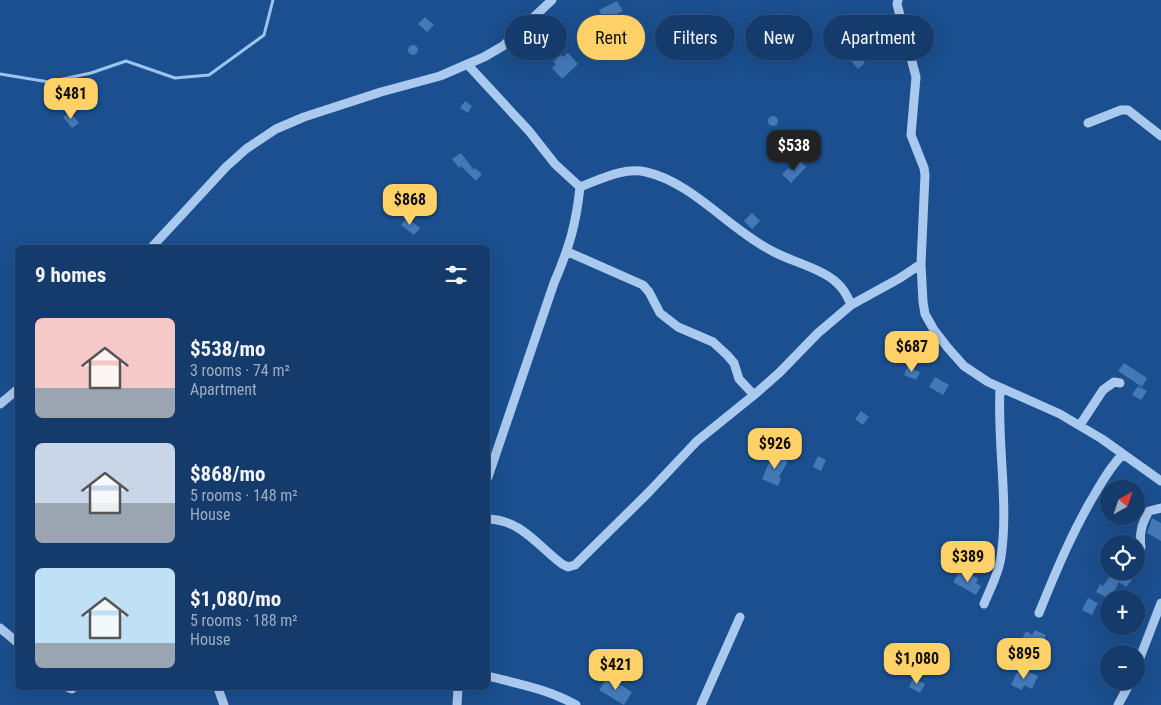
<!DOCTYPE html>
<html lang="en">
<head>
<meta charset="utf-8">
<style>
	:root { --surface:#143b6b; --page:#214673; --text:#f1f3f6; --muted:#9dadc1; --line:#33557e; --accent:#ffd166 }
	body { margin:0; font-family:"Roboto Condensed",sans-serif; background:var(--page); color:var(--text); height:100vh; display:flex; flex-direction:column; font-size:19px; white-space:nowrap }
	* { box-sizing:border-box; margin:0 }
	p { font-size:16px; color:var(--muted) }
	.icon { flex:none; width:28px; height:28px; fill:none; stroke:currentColor; stroke-width:2; stroke-linecap:round; stroke-linejoin:round }
	.map { position:relative; flex:1; overflow:hidden }
	.sheet { position:absolute; left:15px; top:245px; width:475px; height:445px; display:flex; flex-direction:column; background:var(--surface); border-radius:8px; box-shadow:0 5px 20px #0002,0 0 0 1px var(--line) }
	.sheet>* { flex:none }
	.top-card { position:absolute; left:505px; top:15px; width:475px; height:45px; display:flex; gap:10px }
	.needle { width:32px; rotate:40deg }
	.controls { position:absolute; left:1100px; top:480px; display:grid; gap:10px }
	.controls a { display:grid; place-items:center; width:45px; height:45px; border-radius:50%; background:var(--surface); box-shadow:0 5px 20px #0002,0 0 0 1px var(--line); font-size:25px }
	.price { position:absolute; translate:-50% -42px; padding:0 11px; border-radius:10px; background:var(--accent); color:#111; font-size:16px; line-height:32px; filter:drop-shadow(0 1px 2px #0008) }
	.price::after { content:''; position:absolute; left:50%; top:30px; width:15px; height:11px; margin-left:-8px; background:inherit; clip-path:polygon(0 0,100% 0,50% 100%) }
	.price.selected { background:#222; color:#fff }
	ul { padding:0; list-style:none }
	li { display:flex; align-items:center; gap:15px; height:125px; padding:0 20px }
	li span { display:grid; place-items:center; flex:none; width:140px; height:100px; border-radius:8px; color:#555 }
	li>.icon { margin-inline-start:auto }
	span .icon { width:60px; height:60px; fill:#fffc; stroke-width:1 }
	li b { font-size:21px }
	h2 { display:flex; justify-content:space-between; align-items:center; height:60px; padding:0 20px; font-size:21px }
	.tag { padding:0 18px; border-radius:22px; background:var(--surface); box-shadow:0 5px 20px #0002,0 0 0 1px var(--line); font-size:18px; line-height:45px }
	.tag.selected { background:var(--accent); color:#111 }
	.map>svg:first-child { display:block }
	.lines { fill:none; stroke-linecap:round; stroke-linejoin:round }
	.stream { stroke:#9cc4f0; stroke-width:3 }
	.building { fill:#4478b7 }
	.minor { stroke:#a9c9ee; stroke-width:9 }
</style>
</head>
<body>
<div class="map">
<svg width="1161" height="705" viewBox="0 0 1161 705">
	<rect width="100%" height="100%" fill="#1b4f8f"/>
	<g class="lines">
		<!-- stream -->
		<path class="stream" d="M 0,74 L 49,82 L 91,73 L 126,61 L 175,78 L 209,75 L 264,35 L 273,0"/>
	</g>
	<!-- building -->
	<path class="building" d="M 617,1 L 623,11 L 604,20 L 599,10 Z
		M 425,17 L 434,25 L 427,32 L 418,24 Z
		M 850,45 L 865,63 L 858,69 L 843,51 Z
		M408 50a5 5 0 1 1 10 0a5 5 0 1 1-10 0Z
		M 568,53 L 578,64 L 562,79 L 552,68 L 556,64 L 553,62 L 561,55 L 563,57 Z
		M 465,101 L 472,106 L 468,113 L 460,108 Z
		M 70,112 L 79,123 L 72,128 L 63,117 Z
		M768 121a5 5 0 1 1 10 0a5 5 0 1 1-10 0Z
		M 461,153 L 474,170 L 475,168 L 482,174 L 476,181 L 461,166 L 459,168 L 452,159 Z
		M 800,161 L 806,167 L 791,183 L 782,174 L 789,168 L 791,170 Z
		M 752,213 L 760,221 L 752,229 L 744,221 Z
		M 407,218 L 420,228 L 414,235 L 401,225 Z
		M 1124,363 L 1147,378 L 1142,387 L 1118,371 Z
		M 907,367 L 920,372 L 916,380 L 904,375 Z
		M 935,377 L 949,385 L 943,395 L 929,387 Z
		M 1138,386 L 1147,391 L 1141,400 L 1132,395 Z
		M 861,411 L 869,417 L 863,425 L 855,419 Z
		M 773,453 L 788,461 L 779,477 L 781,478 L 778,486 L 762,479 Z
		M 818,456 L 826,460 L 821,471 L 813,467 Z
		M 1152,518 L 1161,523 L 1161,541 L 1147,533 Z
		M 945,555 L 953,560 L 948,568 L 940,563 Z
		M 1106,571 L 1124,571 L 1123,573 L 1132,580 L 1126,587 L 1119,582 L 1110,599 L 1096,592 L 1100,584 L 1103,586 L 1111,575 Z
		M 959,573 L 968,579 L 970,574 L 978,579 L 976,583 L 981,586 L 976,595 L 953,582 Z
		M 1088,598 L 1098,603 L 1092,615 L 1082,610 Z
		M 1035,630 L 1046,635 L 1044,639 L 1050,642 L 1044,656 L 1020,643 L 1026,631 L 1032,635 Z
		M 1019,668 L 1038,676 L 1032,689 L 1024,685 L 1022,690 L 1011,685 Z
		M 608,677 L 632,692 L 624,705 L 599,690 Z
		M 913,678 L 925,684 L 920,693 L 909,687 Z"/>
	<g class="lines">
		<!-- minor -->
		<path class="minor" d="M 898,0 L 897,4 L 916,77 L 911,135 L 924,168 L 925,175 L 921,264 L 923,302 L 925,314 L 934,330 L 948,348 L 964,366 L 988,382 L 1060,414 L 1102,439 L 1161,481
			M 467,64 L 529,131 L 555,164 L 580,187 C 576,225 569,248 554,283 L 488,477
			M 1088,123 L 1121,110 L 1128,110 L 1161,136
			M 580,187 C 601,179 624,167 646,172 C 692,182 730,230 772,251 C 790,261 823,269 837,283 C 844,289 848,297 851,305 L 900,278 L 921,264
			M 151,248 L 226,167 L 246,149 L 276,129 L 304,117 L 381,92 L 440,76 L 484,57 L 503,46 L 552,0
			M 568,252 L 643,285 L 649,292 L 660,313 L 678,327 L 713,342 L 727,355 L 734,363 L 739,379 L 754,395
			M 0,404 L 18,389
			M 1080,425 L 1103,390 L 1114,382 L 1120,383
			M 488,519 C 521,520 537,545 562,564 L 568,567 L 575,565 L 648,493 L 697,441 L 754,395 L 779,373 L 818,333 L 851,305
			M 1141,547 C 1139,533 1142,523 1149,511 L 1161,508
			M 984,604 C 990,589 999,573 1001,557 C 1009,503 997,443 1000,389
			M 1039,613 C 1056,571 1073,530 1096,492 C 1104,478 1112,465 1123,454
			M 0,628 L 18,643
			M 1136,668 L 1161,603
			M 488,676 C 518,684 548,689 576,705
			M 69,688 L 72,689
			M 218,688 L 224,705
			M 457,705 L 458,688
			M 701,705 L 740,617
			M 1118,705 L 1131,681"/>
	</g>
</svg>
<div class="controls">
<a><svg class="needle" viewBox="-14 -14 28 28"><path d="M0-13l5 13h-10z" fill="#e53935"/><path d="M0 13l5-13h-10z" fill="#9dadc1"/></svg></a>
<a><svg class="icon" aria-label="locate" viewBox="0 0 24 24"><circle cx="12" cy="12" r="6"/><path d="M12 2v4M12 18v4M2 12h4M18 12h4"/></svg></a>
<a>+</a>
<a>−</a>
</div>
<b class="price" style="left:71px;top:120px">$481</b>
<b class="price selected" style="left:794px;top:172px">$538</b>
<b class="price" style="left:410px;top:226px">$868</b>
<b class="price" style="left:912px;top:373px">$687</b>
<b class="price" style="left:775px;top:470px">$926</b>
<b class="price" style="left:968px;top:583px">$389</b>
<b class="price" style="left:1024px;top:680px">$895</b>
<b class="price" style="left:917px;top:685px">$1,080</b>
<b class="price" style="left:616px;top:691px">$421</b>
<div class="top-card">
<a class="tag">Buy</a>
<a class="tag selected">Rent</a>
<a class="tag">Filters</a>
<a class="tag">New</a>
<a class="tag">Apartment</a>
</div>
<section class="sheet">
<h2>9 homes<svg class="icon" aria-label="filters" viewBox="0 0 24 24"><path d="M4 7h16M4 17h16"/><circle cx="9" cy="7" r="2"/><circle cx="15" cy="17" r="2"/></svg></h2>
<ul>
<li><span style="background:linear-gradient(#f6c9c9 70%,#9aa5b1 0)"><svg class="icon" aria-label="home" viewBox="0 0 24 24"><path d="M3 11l9-7 9 7M6 9v11h12V9"/></svg></span><div><b>$538/mo</b><p>3 rooms · 74 m²</p><p>Apartment</p></div></li>
<li><span style="background:linear-gradient(#c9d6e8 60%,#9aa5b1 0)"><svg class="icon" aria-label="home" viewBox="0 0 24 24"><path d="M3 11l9-7 9 7M6 9v11h12V9"/></svg></span><div><b>$868/mo</b><p>5 rooms · 148 m²</p><p>House</p></div></li>
<li><span style="background:linear-gradient(#bfe0f5 75%,#9aa5b1 0)"><svg class="icon" aria-label="home" viewBox="0 0 24 24"><path d="M3 11l9-7 9 7M6 9v11h12V9"/></svg></span><div><b>$1,080/mo</b><p>5 rooms · 188 m²</p><p>House</p></div></li>
</ul>
</section>
</div>
</body>
</html>
